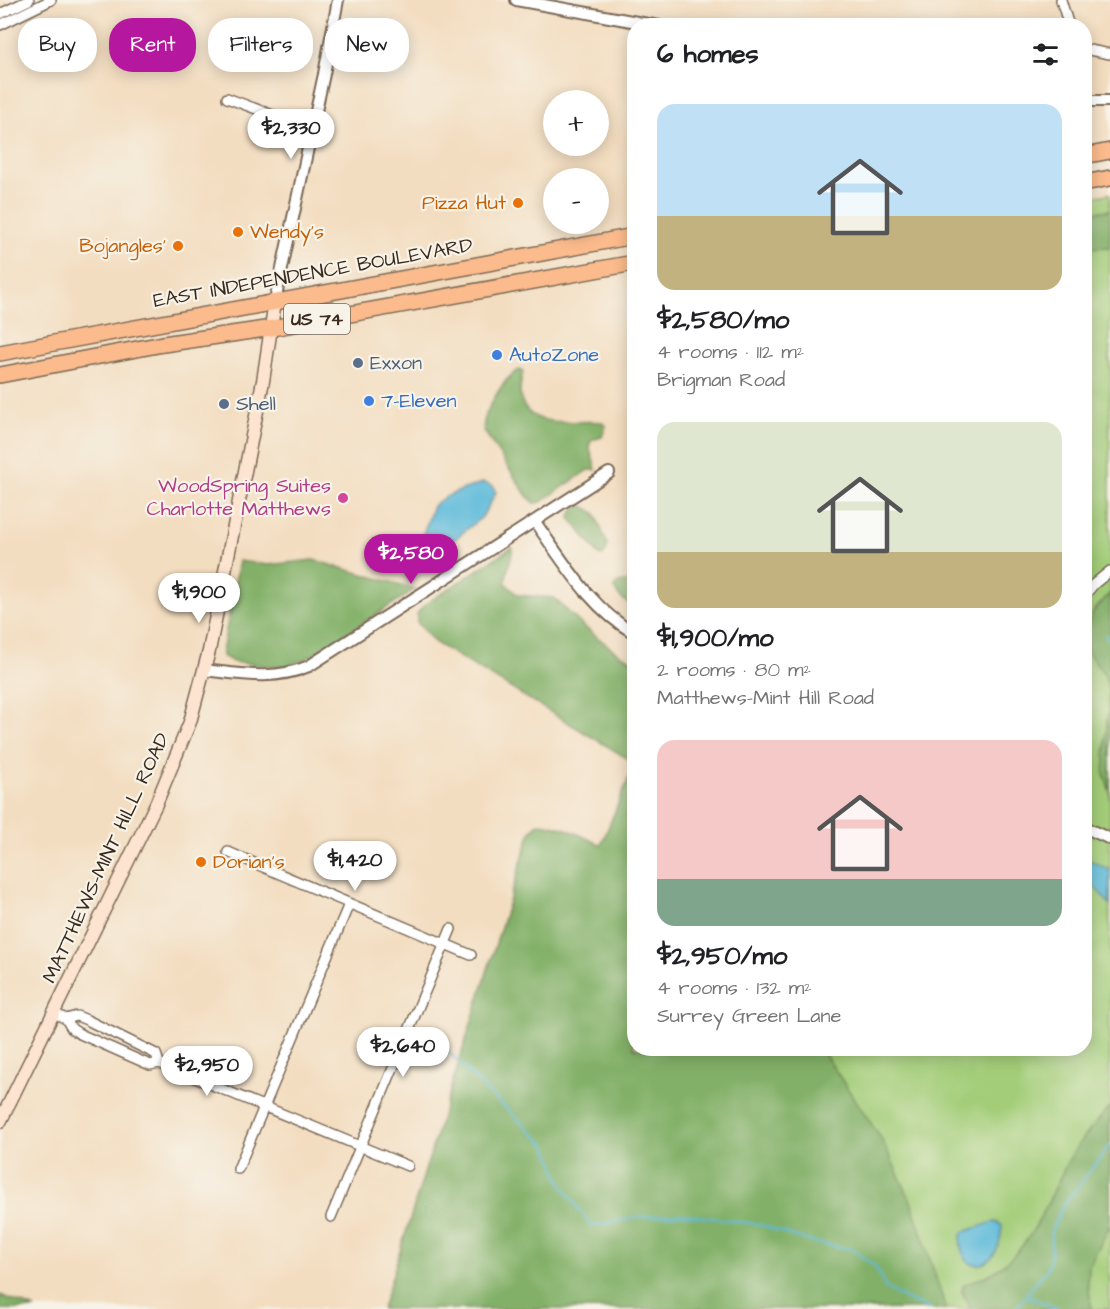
<!DOCTYPE html>
<html lang="en">
<head>
<meta charset="utf-8">
<style>
	:root { --surface:#fff; --page:#f2f2f2; --text:#202124; --muted:#757577; --accent:#b5179e }
	body { margin:0; font-family:"Architects Daughter",sans-serif; background:var(--page); color:var(--text); height:100vh; display:flex; flex-direction:column; font-size:22px; white-space:nowrap }
	* { box-sizing:border-box; margin:0 }
	p { font-size:20px; color:var(--muted) }
	.icon { flex:none; width:33px; height:33px; fill:none; stroke:currentColor; stroke-width:2; stroke-linecap:round; stroke-linejoin:round }
	.map { position:relative; flex:1; overflow:hidden }
	.details { position:absolute; left:627px; top:18px; width:465px; height:1038px; display:flex; flex-direction:column; background:var(--surface); border-radius:24px; box-shadow:0 3px 15px #0003 }
	.details>* { flex:none }
	.hud { position:absolute; left:18px; top:18px; width:519px; height:54px; display:flex; gap:12px }
	.buttons { position:absolute; left:543px; top:90px; display:grid; gap:12px }
	.buttons a { display:grid; place-items:center; width:66px; height:66px; border-radius:50%; background:var(--surface); box-shadow:0 3px 15px #0003; font-size:30px }
	.price { position:absolute; translate:-50% -51px; padding:0 14px; border-radius:21px; background:#fff; color:#222; font-size:20px; line-height:39px; filter:drop-shadow(0 2px 3px #0008) }
	.price::after { content:''; position:absolute; left:50%; top:36px; width:18px; height:14px; margin-left:-9px; background:inherit; clip-path:polygon(0 0,100% 0,50% 100%) }
	.price.selected { background:var(--accent); color:#fff }
	ul { padding:0; list-style:none }
	li { display:grid; align-content:center; gap:12px; height:318px; padding:0 30px }
	li span { display:grid; place-items:center; height:186px; border-radius:18px; color:#555 }
	li>.icon { margin-inline-start:auto }
	span .icon { width:108px; height:108px; fill:#fffc; stroke-width:1 }
	li b { font-size:26px }
	h2 { display:flex; justify-content:space-between; align-items:center; height:72px; padding:0 30px; font-size:26px }
	.chip { padding:0 21px; border-radius:24px; background:var(--surface); box-shadow:0 3px 15px #0003; font-size:21px; line-height:54px }
	.chip.selected { background:var(--accent); color:#fff }
	.map>svg:first-child { display:block }
	.green { fill:#a3cd78; stroke:#6f7c4b; stroke-width:1.5 }
	.forest { fill:#82b068; stroke:#5e6d43; stroke-width:1.5 }
	.water { fill:#5cbada; stroke:#4c727c; stroke-width:1.5 }
	.lines { fill:none; stroke-linecap:round; stroke-linejoin:round }
	.stream { stroke:#5cbada; stroke-width:2 }
	.minor-casing { stroke:#7b6957; stroke-width:12 }
	.tertiary-casing { stroke:#7b6957; stroke-width:14 }
	.secondary-casing { stroke:#7b6957; stroke-width:15 }
	.trunk-casing { stroke:#7b6957; stroke-width:18 }
	.minor { stroke:#fff; stroke-width:9 }
	.tertiary { stroke:#fff; stroke-width:10 }
	.secondary { stroke:#fde4d1; stroke-width:12 }
	.trunk { stroke:#fbbb8c; stroke-width:15 }
	.food-dot { fill:#e8710a; stroke:#f7f3e8; stroke-width:2 }
	.shop-dot { fill:#3f7fe0; stroke:#f7f3e8; stroke-width:2 }
	.service-dot { fill:#5c6f8a; stroke:#f7f3e8; stroke-width:2 }
	.hotel-dot { fill:#d1479c; stroke:#f7f3e8; stroke-width:2 }
	.labels { text-anchor:middle; dominant-baseline:central; stroke-width:4.5; stroke-linejoin:round; paint-order:stroke }
	.shield { fill:#f7f3e8; stroke:#73665b; stroke-width:1.5 }
	.shield-label { font-size:18px; font-weight:bold; fill:#3b2a1e }
	.food-label { font-size:20px; fill:#c56008; stroke:#f7f3e8; text-anchor:end }
	.street-label { font-size:20px; fill:#3b2a1e; stroke:#f7f3e8 }
	.shop-label { font-size:20px; fill:#366cbe; stroke:#f7f3e8; text-anchor:start }
	.service-label { font-size:20px; fill:#4e5e75; stroke:#f7f3e8; text-anchor:start }
	.hotel-label { font-size:20px; fill:#b23c85; stroke:#f7f3e8; text-anchor:end }
</style>
</head>
<body>
<div class="map">
<svg width="1110" height="1309" viewBox="0 0 1110 1309">
	<rect width="100%" height="100%" fill="#f7f3e8"/>
	<filter id="ink" filterUnits="userSpaceOnUse"><feTurbulence type="fractalNoise" baseFrequency=".0167" numOctaves="2"/><feDisplacementMap in="SourceGraphic" scale="12" xChannelSelector="R" yChannelSelector="G"/><feConvolveMatrix kernelMatrix="1 2 1 2 8 2 1 2 1" color-interpolation-filters="sRGB"/></filter>
	<filter id="wash" filterUnits="userSpaceOnUse"><feTurbulence type="fractalNoise" baseFrequency=".008" numOctaves="4" result="noise"/><feDisplacementMap in="SourceGraphic" scale="24" xChannelSelector="R" yChannelSelector="G"/><feGaussianBlur stdDeviation="1.35" result="paint"/><feColorMatrix in="noise" values="0 0 0 0 0 0 0 0 0 0 0 0 0 0 0 0 0 1.4 0 .05"/><feComposite in="paint" operator="in"/></filter>
	<g filter="url(#wash)">
		<rect width="100%" height="100%" fill="#f3ddc0"/>
		<!-- green -->
		<path class="green" d="M 1110,194 L 1110,210 L 1085,213 L 1085,198 Z
			M 1110,218 L 1110,1309 L 942,1309 L 797,1049 L 1084,1048 L 1084,222 Z"/>
		<!-- forest -->
		<path class="forest" d="M 1110,210 L 1110,247 L 1085,248 L 1085,213 Z
			M 519,370 L 523,371 C 522,377 520,384 520,390 C 521,433 575,419 602,422 L 606,426 L 602,437 L 592,440 L 589,445 L 596,470 L 588,470 L 541,502 L 535,503 L 527,496 L 484,431 C 480,416 505,376 519,370 Z
			M 583,506 L 595,513 L 607,544 L 606,552 L 602,556 L 599,555 L 570,518 L 570,515 L 577,507 Z
			M 512,547 C 514,559 504,571 506,584 L 518,595 L 554,598 L 583,626 L 619,654 L 634,661 L 634,1048 L 821,1049 L 881,1138 L 911,1201 L 946,1309 L 382,1309 L 531,831 L 539,823 C 563,825 580,835 601,845 L 633,768 L 627,758 L 434,642 L 417,622 L 417,614 L 424,605 Z
			M 313,560 L 416,589 L 310,657 L 288,666 L 268,666 L 233,662 L 223,656 L 222,652 L 239,561 L 268,565 Z
			M 634,580 L 634,608 L 619,596 L 614,588 L 618,583 Z
			M 1110,593 L 1110,792 L 1104,774 L 1109,690 L 1104,674 L 1088,653 L 1086,633 L 1093,612 Z
			M 1110,1106 L 1110,1225 L 1089,1267 L 1088,1285 L 1092,1309 L 971,1309 L 962,1292 L 963,1286 C 972,1279 982,1279 992,1273 C 999,1269 1007,1261 1013,1256 C 1039,1230 1050,1196 1066,1165 C 1077,1143 1095,1125 1110,1106 Z
			M 0,1295 L 35,1309 L 0,1309 Z"/>
		<!-- water -->
		<path class="water" d="M 482,483 C 490,484 493,485 496,493 L 482,517 L 428,561 L 421,561 L 417,559 L 416,554 L 433,506 C 445,494 466,489 482,483 Z
			M 1087,859 L 1110,870 L 1110,905 L 1085,876 L 1085,860 Z
			M 994,1222 L 998,1222 L 1002,1226 C 1001,1244 993,1271 969,1263 C 961,1253 958,1244 963,1232 Z"/>
		<g class="lines">
			<!-- stream -->
			<path class="stream" d="M 1105,634 L 1110,641
				M 442,1045 L 481,1085 L 547,1146 L 562,1185 L 591,1226 L 634,1218 L 681,1214 L 758,1224 L 812,1242 L 851,1249 L 875,1266 L 886,1288 L 909,1301 L 930,1309
				M 1026,1295 L 1058,1309
				M 1016,1309 L 1038,1279 L 1047,1270 L 1051,1256 L 1051,1232 L 1061,1209 L 1110,1145"/>
		</g>
	</g>
	<g filter="url(#ink)">
		<g class="lines">
			<defs>
				<path id="minor" d="M 1061,0 L 1069,26
					M 0,14 L 29,0
					M 0,25 L 51,0
					M 1084,49 L 1110,54
					M 227,98 L 312,130
					M 1084,596 L 1094,584 L 1110,571
					M 228,852 L 471,955
					M 54,1013 L 66,1019 L 72,1029 L 80,1034 L 150,1065 L 159,1063 L 408,1166
					M 66,1019 L 77,1016 L 87,1020 L 156,1054 L 159,1063
					M 238,1169 L 349,904
					M 331,1217 L 451,929"/>
				<path id="tertiary" d="M 516,0 L 659,26
					M 1084,101 L 1110,101
					M 275,301 L 324,74 L 338,0
					M 535,522 C 564,562 590,608 634,633
					M 204,670 C 241,674 274,681 309,666 L 609,473
					M 1084,827 L 1110,839"/>
				<path id="secondary" d="M 0,1122 L 156,804 L 190,722 L 209,651 L 263,381 L 275,301"/>
				<path id="trunk" d="M 1084,156 L 1110,151
					M 1084,183 L 1110,178
					M 0,353 L 634,236
					M 0,375 L 163,344 L 272,328 L 634,263"/>
			</defs>
			<!-- minor casing -->
			<use href="#minor" class="minor-casing"/>
			<!-- tertiary casing -->
			<use href="#tertiary" class="tertiary-casing"/>
			<!-- secondary casing -->
			<use href="#secondary" class="secondary-casing"/>
			<!-- trunk casing -->
			<use href="#trunk" class="trunk-casing"/>
			<!-- minor -->
			<use href="#minor" class="minor"/>
			<!-- tertiary -->
			<use href="#tertiary" class="tertiary"/>
			<!-- secondary -->
			<use href="#secondary" class="secondary"/>
			<!-- trunk -->
			<use href="#trunk" class="trunk"/>
		</g>
	</g>
	<!-- markers -->
	<g class="food-dot">
		<circle cx="518" cy="203" r="6"/>
		<circle cx="238" cy="232" r="6"/>
		<circle cx="178" cy="246" r="6"/>
		<circle cx="201" cy="862" r="6"/>
	</g>
	<g class="shop-dot">
		<circle cx="497" cy="355" r="6"/>
		<circle cx="369" cy="401" r="6"/>
	</g>
	<g class="service-dot">
		<circle cx="358" cy="363" r="6"/>
		<circle cx="224" cy="404" r="6"/>
	</g>
	<circle class="hotel-dot" cx="343" cy="498" r="6"/>
	<g class="labels">
		<!-- shield labels -->
		<rect class="shield" x="284" y="304" width="66" height="30" rx="4.5"/>
		<g class="shield-label">
			<text x="317" y="319">US 74</text>
		</g>
		<!-- food labels -->
		<g class="food-label">
			<text x="506" y="203">Pizza Hut</text>
			<text x="250" y="232" text-anchor="start">Wendy's</text>
			<text x="166" y="246">Bojangles'</text>
			<text x="213" y="862" text-anchor="start">Dorian's</text>
		</g>
		<!-- street labels -->
		<g class="street-label">
			<text transform="translate(313 273) rotate(-10)">EAST INDEPENDENCE BOULEVARD</text>
			<text transform="translate(106 858) rotate(-65)">MATTHEWS-MINT HILL ROAD</text>
		</g>
		<!-- shop labels -->
		<g class="shop-label">
			<text x="509" y="355">AutoZone</text>
			<text x="381" y="401">7-Eleven</text>
		</g>
		<!-- service labels -->
		<g class="service-label">
			<text x="370" y="363">Exxon</text>
			<text x="236" y="404">Shell</text>
		</g>
		<!-- hotel labels -->
		<g class="hotel-label">
			<text x="331" y="486">WoodSpring Suites<tspan x="331" dy="23">Charlotte Matthews</tspan></text>
		</g>
	</g>
</svg>
<div class="buttons">
<a>+</a>
<a>−</a>
</div>
<b class="price" style="left:291px;top:160px">$2,330</b>
<b class="price selected" style="left:411px;top:585px">$2,580</b>
<b class="price" style="left:199px;top:624px">$1,900</b>
<b class="price" style="left:355px;top:892px">$1,420</b>
<b class="price" style="left:403px;top:1078px">$2,640</b>
<b class="price" style="left:207px;top:1097px">$2,950</b>
<div class="hud">
<a class="chip">Buy</a>
<a class="chip selected">Rent</a>
<a class="chip">Filters</a>
<a class="chip">New</a>
</div>
<section class="details">
<h2>6 homes<svg class="icon" aria-label="filters" viewBox="0 0 24 24"><path d="M4 7h16M4 17h16"/><circle cx="9" cy="7" r="2"/><circle cx="15" cy="17" r="2"/></svg></h2>
<ul>
<li><span style="background:linear-gradient(#bfe0f5 60%,#c2b280 0)"><svg class="icon" aria-label="home" viewBox="0 0 24 24"><path d="M3 11l9-7 9 7M6 9v11h12V9"/></svg></span><div><b>$2,580/mo</b><p>4 rooms · 112 m²</p><p>Brigman Road</p></div></li>
<li><span style="background:linear-gradient(#dfe7d0 70%,#c2b280 0)"><svg class="icon" aria-label="home" viewBox="0 0 24 24"><path d="M3 11l9-7 9 7M6 9v11h12V9"/></svg></span><div><b>$1,900/mo</b><p>2 rooms · 80 m²</p><p>Matthews-Mint Hill Road</p></div></li>
<li><span style="background:linear-gradient(#f6c9c9 75%,#7fa58c 0)"><svg class="icon" aria-label="home" viewBox="0 0 24 24"><path d="M3 11l9-7 9 7M6 9v11h12V9"/></svg></span><div><b>$2,950/mo</b><p>4 rooms · 132 m²</p><p>Surrey Green Lane</p></div></li>
</ul>
</section>
</div>
</body>
</html>
